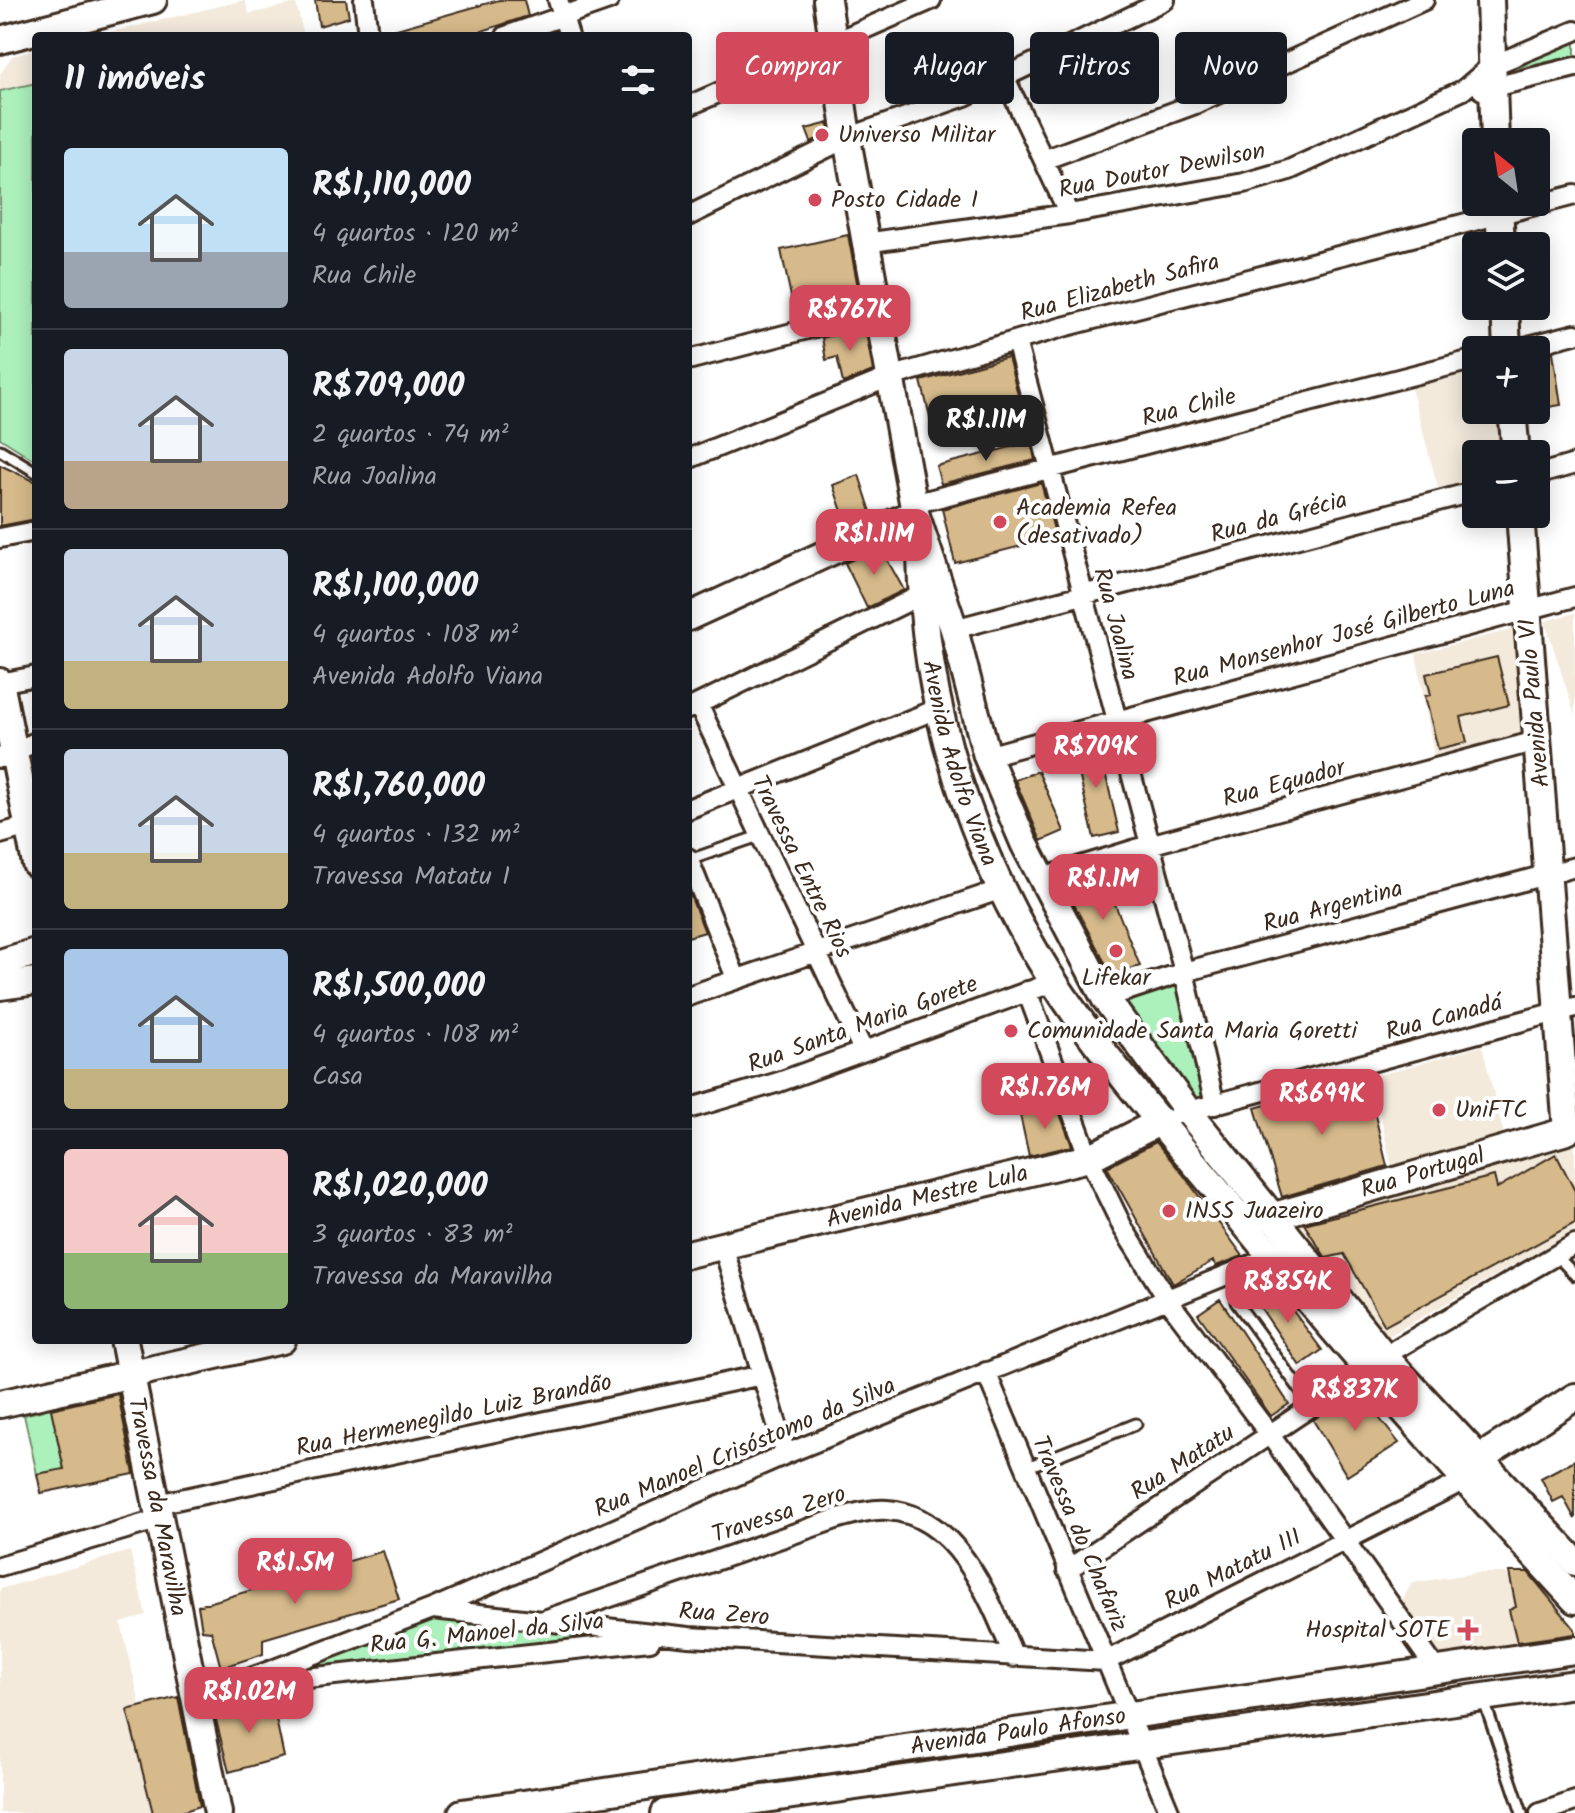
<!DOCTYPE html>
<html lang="pt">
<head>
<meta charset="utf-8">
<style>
	:root { --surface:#171b24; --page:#20242c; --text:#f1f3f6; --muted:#9ea1a6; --line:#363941; --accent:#d1495b }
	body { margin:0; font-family:Kalam,sans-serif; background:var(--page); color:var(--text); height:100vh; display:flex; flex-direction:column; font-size:30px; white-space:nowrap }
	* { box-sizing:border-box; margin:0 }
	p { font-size:26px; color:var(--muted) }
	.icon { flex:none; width:44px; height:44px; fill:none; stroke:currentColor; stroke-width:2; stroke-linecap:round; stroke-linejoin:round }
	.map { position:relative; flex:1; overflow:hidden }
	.details { position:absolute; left:32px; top:32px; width:660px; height:1312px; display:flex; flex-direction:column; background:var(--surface); border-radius:8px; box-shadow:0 4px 20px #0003 }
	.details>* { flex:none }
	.top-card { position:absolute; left:716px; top:32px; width:738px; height:72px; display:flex; gap:16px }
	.needle { width:52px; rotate:330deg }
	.controls { position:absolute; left:1462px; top:128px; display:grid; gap:16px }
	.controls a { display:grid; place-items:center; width:88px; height:88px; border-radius:8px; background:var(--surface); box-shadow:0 4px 20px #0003; font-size:40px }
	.price { position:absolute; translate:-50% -68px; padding:0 18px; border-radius:16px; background:var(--accent); color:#fff; font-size:26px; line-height:52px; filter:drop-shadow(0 2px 4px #0008) }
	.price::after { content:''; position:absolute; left:50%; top:48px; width:24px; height:18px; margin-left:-12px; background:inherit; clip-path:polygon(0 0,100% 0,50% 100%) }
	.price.on { background:#222; color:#fff }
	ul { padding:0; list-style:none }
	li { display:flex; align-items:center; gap:24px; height:200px; padding:0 32px }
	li+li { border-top:2px solid var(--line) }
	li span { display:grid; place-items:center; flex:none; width:224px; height:160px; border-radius:8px; color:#555 }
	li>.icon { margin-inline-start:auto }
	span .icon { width:96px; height:96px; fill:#fffc; stroke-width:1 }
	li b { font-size:34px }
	h2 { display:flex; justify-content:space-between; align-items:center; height:96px; padding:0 32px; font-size:34px }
	.tag { padding:0 28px; border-radius:8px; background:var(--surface); box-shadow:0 4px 20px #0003; font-size:28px; line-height:72px }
	.tag.on { background:var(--accent); color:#fff }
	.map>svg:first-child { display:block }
	.built { fill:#f3eadc }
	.green { fill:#acf1bc; stroke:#748e6d; stroke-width:2 }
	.building { fill:#d6ba8b; stroke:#3b2a1e; stroke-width:2 }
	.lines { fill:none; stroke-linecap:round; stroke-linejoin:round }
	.lane-casing { stroke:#3b2a1e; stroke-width:15 }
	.street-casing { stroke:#3b2a1e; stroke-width:24 }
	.secondary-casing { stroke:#3b2a1e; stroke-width:32 }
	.lane { stroke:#fff; stroke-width:9 }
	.street { stroke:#fff; stroke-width:18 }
	.secondary { stroke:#fff; stroke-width:26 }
	.poi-dot { fill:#d1495b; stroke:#fff; stroke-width:3 }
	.labels { text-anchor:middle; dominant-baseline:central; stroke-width:8; stroke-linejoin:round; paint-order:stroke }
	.poi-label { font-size:24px; fill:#3b2a1e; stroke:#fff; text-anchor:start }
	.street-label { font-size:24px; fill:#3b2a1e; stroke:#fff }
</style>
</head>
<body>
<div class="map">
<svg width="1575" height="1813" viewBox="0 0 1575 1813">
	<rect width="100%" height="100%" fill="#fff"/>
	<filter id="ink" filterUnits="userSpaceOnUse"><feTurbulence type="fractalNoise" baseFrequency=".0125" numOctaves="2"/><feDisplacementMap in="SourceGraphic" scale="16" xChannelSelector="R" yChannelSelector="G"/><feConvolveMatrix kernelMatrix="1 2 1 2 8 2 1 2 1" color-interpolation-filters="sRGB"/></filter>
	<g filter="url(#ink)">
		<!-- built -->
		<path class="built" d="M 245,0 L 249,14 L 296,3 L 304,36 L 94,36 Z
			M 36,50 L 36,83 L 0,91 L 0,74 L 12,56 Z
			M 1476,372 L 1476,410 L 1501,410 L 1503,454 L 1476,454 L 1476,479 L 1438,488 L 1411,388 Z
			M 1575,613 L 1575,716 L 1545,621 Z
			M 1518,628 L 1528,732 L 1434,756 L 1416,654 Z
			M 1482,1046 L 1506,1143 L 1393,1173 L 1372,1077 Z
			M 1575,1143 L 1575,1230 L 1380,1341 L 1285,1220 Z
			M 130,1551 L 146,1615 L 121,1623 L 140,1704 L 127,1710 L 153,1813 L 0,1813 L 0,1589 Z
			M 1475,1573 L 1506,1573 L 1511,1581 L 1516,1607 L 1509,1611 L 1519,1650 L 1438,1656 L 1402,1600 L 1412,1583 Z"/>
		<!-- green -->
		<path class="green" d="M 1575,36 L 1575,56 L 1518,68 L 1520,63 Z
			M 36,83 L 36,461 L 0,438 L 0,91 Z
			M 1176,984 L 1205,1094 L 1194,1102 L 1177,1082 L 1175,1067 L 1116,998 Z
			M 51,1408 L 64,1469 L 37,1474 L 24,1415 Z
			M 453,1617 L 623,1636 L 286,1671 L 391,1626 Z"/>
		<!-- building -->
		<path class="building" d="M 315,0 L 346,0 L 349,17 L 319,26 Z
			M 499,0 L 524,0 L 528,16 L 467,36 L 386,36 L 386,32 Z
			M 829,123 L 830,133 L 811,142 L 806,129 Z
			M 848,235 L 861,303 L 796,320 L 781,250 Z
			M 865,327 L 873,371 L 843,383 L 837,357 L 826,360 L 822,338 Z
			M 1553,352 L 1561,405 L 1536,409 L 1536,356 Z
			M 1008,357 L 1019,398 L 931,421 L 921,381 Z
			M 1031,442 L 1035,460 L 941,484 L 936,466 Z
			M 0,465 L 36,482 L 36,519 L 0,526 Z
			M 859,475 L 872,515 L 847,526 L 833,485 Z
			M 1041,483 L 1056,537 L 955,563 L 942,509 Z
			M 880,547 L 904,590 L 867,608 L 845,563 Z
			M 1497,657 L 1509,705 L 1461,717 L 1467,742 L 1438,749 L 1425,696 L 1431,695 L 1426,674 Z
			M 1098,742 L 1119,832 L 1094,838 L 1073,748 Z
			M 1038,771 L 1064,831 L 1041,841 L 1015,780 Z
			M 1102,872 L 1140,966 L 1111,974 L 1063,884 Z
			M 688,890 L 705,932 L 688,937 Z
			M 1366,1077 L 1387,1166 L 1282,1197 L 1255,1108 Z
			M 1057,1106 L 1072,1146 L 1029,1156 L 1020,1115 Z
			M 1156,1142 L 1182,1173 L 1243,1256 L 1216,1266 L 1213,1261 L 1173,1284 L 1107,1167 Z
			M 1556,1154 L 1575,1191 L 1575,1223 L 1385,1326 L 1344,1254 L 1326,1258 L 1304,1224 L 1494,1176 L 1497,1188 Z
			M 1273,1284 L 1322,1350 L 1300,1366 L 1254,1298 Z
			M 1220,1299 L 1289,1404 L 1271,1416 L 1198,1314 Z
			M 1357,1390 L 1399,1443 L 1347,1476 L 1313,1420 Z
			M 118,1394 L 134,1474 L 41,1493 L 37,1474 L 64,1469 L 51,1409 Z
			M 1575,1460 L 1575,1519 L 1563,1497 L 1553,1502 L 1541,1478 Z
			M 383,1551 L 399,1599 L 263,1639 L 263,1654 L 221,1668 L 211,1631 L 202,1630 L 198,1606 Z
			M 1509,1572 L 1528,1572 L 1575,1629 L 1575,1634 L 1517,1642 L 1509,1610 L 1516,1607 Z
			M 178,1697 L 200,1806 L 178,1813 L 153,1813 L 127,1710 Z
			M 272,1700 L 284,1757 L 229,1772 L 214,1712 Z"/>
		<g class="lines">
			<defs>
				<path id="lane" d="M 0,450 L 36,472
					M 689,860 L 759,836
					M 1556,1255 L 1575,1275
					M 1241,1270 L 1255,1289 L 1236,1302 L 1312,1406
					M 1025,1468 L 1136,1424
					M 1484,1701 L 1522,1813"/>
				<path id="street" d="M 364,0 L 368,36
					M 558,0 L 569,36
					M 506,36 L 609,0
					M 1005,78 L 1069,214
					M 1482,90 L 1575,67
					M 688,106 L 931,0
					M 1046,159 L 1195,104 L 1424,0
					M 688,216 L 847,138 L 965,96 L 1165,0
					M 865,243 L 1069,214 L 1244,183 L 1289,170 L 1463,90 L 1491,66 L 1575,31
					M 1016,341 L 1184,972 L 1215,1105
					M 1513,350 L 1575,334
					M 688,360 L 877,311
					M 688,459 L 890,377 L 1063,327 L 1575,195
					M 1536,475 L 1575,464
					M 913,504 L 1476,359
					M 0,538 L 36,531
					M 954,629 L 1476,491
					M 0,683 L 36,676
					M 698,704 L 863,1050
					M 688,709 L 921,595
					M 987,756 L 1575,597
					M 0,758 L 36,742
					M 688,809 L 937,709
					M 0,834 L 28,826
					M 688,858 L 736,978
					M 1042,878 L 1149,845 L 1540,740
					M 1027,991 L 1089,1158 L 1123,1228 L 1168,1300 L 1270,1435 L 1436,1669
					M 688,996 L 1002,889
					M 1105,998 L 1184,972 L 1575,867
					M 688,1109 L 779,1082 L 1054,982
					M 1178,1114 L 1575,1007
					M 723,1246 L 786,1454
					M 1384,1356 L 1575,1244
					M 986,1372 L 1170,1813
					M 157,1504 L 762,1375
					M 0,1566 L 160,1519
					M 1067,1570 L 1366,1370
					M 433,1609 L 689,1637 L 1106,1661 L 1465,1480
					M 544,1620 L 839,1518 C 854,1514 870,1509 887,1510 C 958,1514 991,1602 1014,1657
					M 238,1683 L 432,1609 L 786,1454 L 1271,1257
					M 195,1690 L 650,1641
					M 1540,1813 L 1575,1801"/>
				<g id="secondary">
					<path d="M 827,0 L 849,150 L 915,513 L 954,629 L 987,756 L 1024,843 L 1105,998 L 1187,1110 L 1384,1356 L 1575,1562"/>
					<path d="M 1490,0 L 1495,142"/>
					<path d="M 0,40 L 153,0"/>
					<path d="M 1499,202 L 1501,246"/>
					<path d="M 1505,306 L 1507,350"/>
					<path d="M 1512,410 L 1516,454"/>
					<path id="s1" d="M 921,552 C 923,725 984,891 1087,1030 C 1133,1093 1186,1152 1235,1212 C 1344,1346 1458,1473 1575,1600"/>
					<path d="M 688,617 L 915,513"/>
					<path d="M 0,682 L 36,864"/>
					<path d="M 0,963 L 36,952"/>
					<path d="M 0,986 L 36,981"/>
					<path id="s2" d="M 1271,1217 L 1567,1131 L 1520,514"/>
					<path id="s3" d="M 688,1254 L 1089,1158 L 1161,1121"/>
					<path id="s4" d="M 124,1340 L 218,1813"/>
					<path d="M 0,1404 L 282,1340"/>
					<path d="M 1480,1458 L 1575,1397"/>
					<path id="s5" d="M 462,1813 L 1575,1650"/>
					<path d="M 665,1813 L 1575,1684"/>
				</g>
			</defs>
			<!-- lane casing -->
			<use href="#lane" class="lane-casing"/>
			<!-- street casing -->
			<use href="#street" class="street-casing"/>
			<!-- secondary casing -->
			<use href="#secondary" class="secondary-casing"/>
			<!-- lane -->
			<use href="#lane" class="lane"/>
			<!-- street -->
			<use href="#street" class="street"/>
			<!-- secondary -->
			<use href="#secondary" class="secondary"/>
		</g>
	</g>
	<!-- markers -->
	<g class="poi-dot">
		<circle cx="822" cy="135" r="8"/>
		<circle cx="815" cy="200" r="8"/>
		<circle cx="1000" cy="522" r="8"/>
		<circle cx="1116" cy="951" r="8"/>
		<circle cx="1011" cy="1031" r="8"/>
		<circle cx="1439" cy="1110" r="8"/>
		<circle cx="1169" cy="1211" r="8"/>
		<path d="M1464 1618h8v8h8v8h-8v8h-8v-8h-8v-8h8z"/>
	</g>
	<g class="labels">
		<!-- poi labels -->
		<g class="poi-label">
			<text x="838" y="135">Universo Militar</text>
			<text x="831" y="200">Posto Cidade I</text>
			<text x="1016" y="508">Academia Refea<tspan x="1016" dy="28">(desativado)</tspan></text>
			<text x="1116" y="978" text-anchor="middle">Lifekar</text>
			<text x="1027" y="1031">Comunidade Santa Maria Goretti</text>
			<text x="1455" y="1110">UniFTC</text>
			<text x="1185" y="1211">INSS Juazeiro</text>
			<text x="1450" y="1630" text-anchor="end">Hospital SOTE</text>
		</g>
		<!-- street labels -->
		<g class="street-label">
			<text transform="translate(1162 171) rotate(-11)">Rua Doutor Dewilson</text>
			<text transform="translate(1120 288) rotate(-15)">Rua Elizabeth Safira</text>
			<text transform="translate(1189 408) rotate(-14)">Rua Chile</text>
			<text transform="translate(1279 518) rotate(-15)">Rua da Grécia</text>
			<text transform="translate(1115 624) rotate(75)">Rua Joalina</text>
			<text transform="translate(1344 634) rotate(-15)">Rua Monsenhor José Gilberto Luna</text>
			<text transform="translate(1535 703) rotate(-95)">Avenida Paulo VI</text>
			<text stroke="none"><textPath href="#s1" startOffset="216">Avenida Adolfo Viana</textPath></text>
			<text transform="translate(1284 784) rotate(-15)">Rua Equador</text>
			<text transform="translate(801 867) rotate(64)">Travessa Entre Rios</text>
			<text transform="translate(1333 907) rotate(-15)">Rua Argentina</text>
			<text transform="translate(1444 1018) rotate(-15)">Rua Canadá</text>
			<text transform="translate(863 1025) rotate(-20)">Rua Santa Maria Gorete</text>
			<text stroke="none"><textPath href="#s2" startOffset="158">Rua Portugal</textPath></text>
			<text stroke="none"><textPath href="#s3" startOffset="246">Avenida Mestre Lula</textPath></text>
			<text transform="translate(454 1416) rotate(-12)">Rua Hermenegildo Luiz Brandão</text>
			<text transform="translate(745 1448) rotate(-23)">Rua Manoel Crisóstomo da Silva</text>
			<text transform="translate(1183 1463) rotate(-33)">Rua Matatu</text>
			<text stroke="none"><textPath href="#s4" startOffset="170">Travessa da Maravilha</textPath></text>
			<text transform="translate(779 1515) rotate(-18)">Travessa Zero</text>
			<text transform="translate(1079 1534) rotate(67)">Travessa do Chafariz</text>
			<text transform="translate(1233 1570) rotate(-27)">Rua Matatu III</text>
			<text transform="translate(724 1615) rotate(4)">Rua Zero</text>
			<text transform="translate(487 1634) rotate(-6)">Rua G. Manoel da Silva</text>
			<text stroke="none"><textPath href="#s5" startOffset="562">Avenida Paulo Afonso</textPath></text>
		</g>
	</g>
</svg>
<div class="controls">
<a><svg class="needle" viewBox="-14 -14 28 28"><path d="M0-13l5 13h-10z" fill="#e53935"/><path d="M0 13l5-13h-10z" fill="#9ea1a6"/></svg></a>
<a><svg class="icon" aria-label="layers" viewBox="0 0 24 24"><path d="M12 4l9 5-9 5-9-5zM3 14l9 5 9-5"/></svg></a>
<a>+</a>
<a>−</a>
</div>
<b class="price" style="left:850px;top:353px">R$767K</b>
<b class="price on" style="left:986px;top:463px">R$1.11M</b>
<b class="price" style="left:874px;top:577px">R$1.11M</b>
<b class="price" style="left:1096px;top:790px">R$709K</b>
<b class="price" style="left:1103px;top:922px">R$1.1M</b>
<b class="price" style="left:1045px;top:1131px">R$1.76M</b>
<b class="price" style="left:1322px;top:1137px">R$699K</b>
<b class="price" style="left:1288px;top:1325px">R$854K</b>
<b class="price" style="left:1355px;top:1433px">R$837K</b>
<b class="price" style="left:295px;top:1606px">R$1.5M</b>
<b class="price" style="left:249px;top:1735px">R$1.02M</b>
<div class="top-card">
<a class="tag on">Comprar</a>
<a class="tag">Alugar</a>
<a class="tag">Filtros</a>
<a class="tag">Novo</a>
</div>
<section class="details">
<h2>11 imóveis<svg class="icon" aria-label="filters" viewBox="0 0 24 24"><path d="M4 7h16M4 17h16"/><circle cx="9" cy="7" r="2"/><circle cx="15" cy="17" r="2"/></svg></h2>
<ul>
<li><span style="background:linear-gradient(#bfe0f5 65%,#9aa5b1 0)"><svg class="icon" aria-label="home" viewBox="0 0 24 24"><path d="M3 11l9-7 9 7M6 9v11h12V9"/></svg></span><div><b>R$1,110,000</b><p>4 quartos · 120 m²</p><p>Rua Chile</p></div></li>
<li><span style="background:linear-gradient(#c9d6e8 70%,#b9a48a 0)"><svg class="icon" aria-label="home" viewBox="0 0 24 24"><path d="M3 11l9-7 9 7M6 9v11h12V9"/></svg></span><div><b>R$709,000</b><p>2 quartos · 74 m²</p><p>Rua Joalina</p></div></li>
<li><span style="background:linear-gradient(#c9d6e8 70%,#c2b280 0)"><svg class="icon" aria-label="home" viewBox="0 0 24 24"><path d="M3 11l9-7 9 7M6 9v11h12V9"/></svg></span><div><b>R$1,100,000</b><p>4 quartos · 108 m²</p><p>Avenida Adolfo Viana</p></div></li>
<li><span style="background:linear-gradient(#c9d6e8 65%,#c2b280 0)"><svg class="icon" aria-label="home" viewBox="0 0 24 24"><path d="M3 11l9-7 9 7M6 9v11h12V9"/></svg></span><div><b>R$1,760,000</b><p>4 quartos · 132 m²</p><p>Travessa Matatu I</p></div></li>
<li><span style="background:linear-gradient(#a9c7e8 75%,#c2b280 0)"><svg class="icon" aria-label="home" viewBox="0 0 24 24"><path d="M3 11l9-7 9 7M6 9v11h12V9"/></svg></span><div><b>R$1,500,000</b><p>4 quartos · 108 m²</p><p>Casa</p></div></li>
<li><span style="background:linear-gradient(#f6c9c9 65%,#8fb573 0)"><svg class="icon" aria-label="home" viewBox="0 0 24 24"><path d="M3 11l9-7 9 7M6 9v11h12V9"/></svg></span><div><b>R$1,020,000</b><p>3 quartos · 83 m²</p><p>Travessa da Maravilha</p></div></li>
</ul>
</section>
</div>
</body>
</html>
